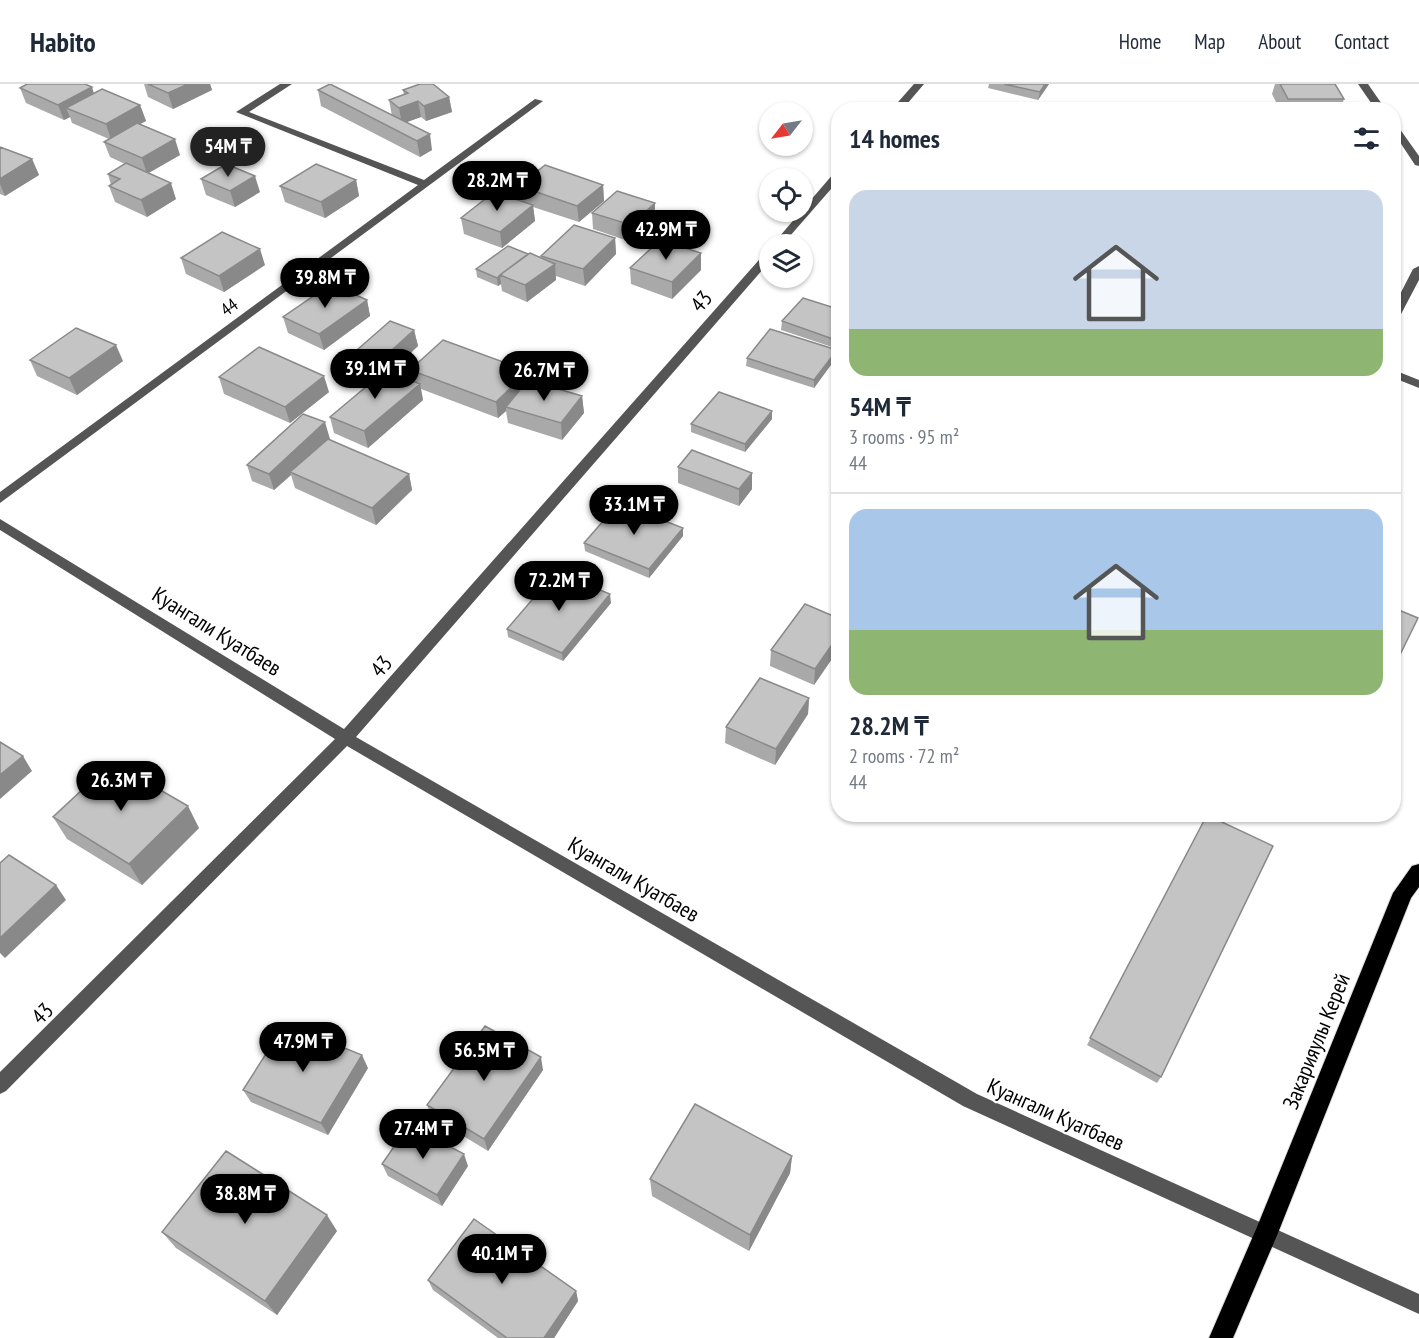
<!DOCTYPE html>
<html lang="en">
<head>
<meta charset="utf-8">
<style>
	:root { --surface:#fff; --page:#f6f6f7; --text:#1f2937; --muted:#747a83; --line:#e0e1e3; --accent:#000 }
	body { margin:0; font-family:"PT Sans Narrow",sans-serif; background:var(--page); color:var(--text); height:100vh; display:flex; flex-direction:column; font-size:22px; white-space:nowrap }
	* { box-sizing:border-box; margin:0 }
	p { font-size:20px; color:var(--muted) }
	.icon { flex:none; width:33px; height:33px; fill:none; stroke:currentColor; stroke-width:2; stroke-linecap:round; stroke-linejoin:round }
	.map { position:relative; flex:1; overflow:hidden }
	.details { position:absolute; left:831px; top:18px; width:570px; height:720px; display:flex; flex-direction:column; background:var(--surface); border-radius:24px; box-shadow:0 2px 4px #0004 }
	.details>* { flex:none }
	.needle { width:39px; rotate:239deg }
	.controls { position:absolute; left:759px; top:18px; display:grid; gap:12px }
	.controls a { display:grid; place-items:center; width:54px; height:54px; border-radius:50%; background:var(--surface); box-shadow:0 2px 4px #0004; font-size:30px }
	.price { position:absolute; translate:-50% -51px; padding:0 14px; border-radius:21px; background:var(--accent); color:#fff; font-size:20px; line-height:39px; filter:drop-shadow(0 2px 3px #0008) }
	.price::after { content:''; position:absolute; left:50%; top:36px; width:18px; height:14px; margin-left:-9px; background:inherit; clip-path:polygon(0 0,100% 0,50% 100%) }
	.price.current { background:#222; color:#fff }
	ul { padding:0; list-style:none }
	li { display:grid; align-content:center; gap:12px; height:318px; padding:0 18px }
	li+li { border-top:2px solid var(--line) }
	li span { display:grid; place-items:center; height:186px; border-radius:18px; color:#555 }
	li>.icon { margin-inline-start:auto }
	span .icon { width:108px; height:108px; fill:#fffc; stroke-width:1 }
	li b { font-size:26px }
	h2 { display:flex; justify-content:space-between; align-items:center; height:72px; padding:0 18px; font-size:26px }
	header { display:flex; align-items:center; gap:36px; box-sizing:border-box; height:84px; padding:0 30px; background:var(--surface); border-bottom:2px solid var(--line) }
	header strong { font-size:28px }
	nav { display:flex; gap:33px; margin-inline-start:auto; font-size:21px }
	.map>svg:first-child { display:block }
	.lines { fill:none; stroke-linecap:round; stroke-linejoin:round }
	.highway-casing { stroke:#dbdbdb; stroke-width:2 }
	.minor { fill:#555; fill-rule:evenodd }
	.highway { fill:#000; fill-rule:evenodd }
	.wall { fill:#a9a9a9 }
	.shaded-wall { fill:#898989 }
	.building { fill:#c4c4c4; stroke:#898989; stroke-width:1.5 }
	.labels { text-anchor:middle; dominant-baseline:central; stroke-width:4.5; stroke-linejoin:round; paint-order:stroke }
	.far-street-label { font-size:18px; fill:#000; stroke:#fff }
	.street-label { font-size:22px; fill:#000; stroke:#fff }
</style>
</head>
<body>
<header>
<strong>Habito</strong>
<nav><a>Home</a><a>Map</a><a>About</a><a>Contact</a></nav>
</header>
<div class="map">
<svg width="1419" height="1254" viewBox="0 0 1419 1254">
	<rect width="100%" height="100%" fill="#fff"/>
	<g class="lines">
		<defs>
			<path id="highway" d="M 1419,780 L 1419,803 L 1411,814 L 1278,1149 L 1233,1254 L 1209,1254 L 1257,1143 L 1393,809 L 1412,782 Z"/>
		</defs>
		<!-- highway casing -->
		<use href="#highway" class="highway-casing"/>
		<!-- minor -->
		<path class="minor" d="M 280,0 L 292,0 L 249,28 L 424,96 L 535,15 L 543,17 L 0,419 L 0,408 L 418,101 L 236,28 Z
			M 914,0 L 924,0 L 902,26 L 891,26 Z
			M 1358,0 L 1368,0 L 1386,26 L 1376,26 Z
			M 1394,40 L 1397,41 L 1419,72 L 1419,82 L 1415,81 L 1394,49 Z
			M 838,88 L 838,97 L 783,160 L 773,160 L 834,89 Z
			M 770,167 L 770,177 L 356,653 L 977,1010 L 1419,1210 L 1419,1230 L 963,1022 L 347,662 L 6,1007 L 0,1010 L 0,988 L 335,655 L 0,446 L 0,435 L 344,645 L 766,168 Z
			M 1419,182 L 1419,196 L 1400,232 L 1394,235 L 1394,222 L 1413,185 Z
			M 1394,286 L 1419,296 L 1419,304 L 1394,294 Z"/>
		<!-- highway -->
		<use href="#highway" class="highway"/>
	</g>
	<!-- wall -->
	<path class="wall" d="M 144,0 L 210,0 L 212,6 L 173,25 L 148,13 Z
		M 989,0 L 1049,0 L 1038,16 L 988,4 Z
		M 1275,0 L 1335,0 L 1344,15 L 1340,26 L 1280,26 L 1272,10 Z
		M 20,4 L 94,9 L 140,21 L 146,37 L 139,40 L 180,71 L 148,89 L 176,115 L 147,133 L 115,118 L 109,102 L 111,101 L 108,90 L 125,80 L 110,73 L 104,58 L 109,55 L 72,39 L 70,33 L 64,36 L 26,19 Z
		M 318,6 L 392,32 L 389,16 L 404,11 L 403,6 L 449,13 L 452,28 L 426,37 L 421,33 L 406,38 L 432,66 L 420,73 L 321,22 Z
		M 0,63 L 32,75 L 39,91 L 5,112 L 0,110 Z
		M 201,95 L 260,108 L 235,123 L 206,111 Z
		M 356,96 L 359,112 L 325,134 L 285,118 L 280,102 Z
		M 603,101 L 604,117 L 579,138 L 533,123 L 535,137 L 502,164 L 464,150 L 461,134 L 521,117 L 519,102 Z
		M 655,119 L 655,135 L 631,158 L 593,145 L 592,129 Z
		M 615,154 L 616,170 L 585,202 L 556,192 L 556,196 L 527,218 L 502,207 L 501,200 L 498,202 L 477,193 L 476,185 L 528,170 L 542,174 L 541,172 Z
		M 701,169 L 701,186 L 672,215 L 631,200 L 630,184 Z
		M 181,174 L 265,181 L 224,208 L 186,190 Z
		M 367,216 L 370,232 L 324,266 L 288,249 L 283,233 Z
		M 838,225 L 832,263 L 781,246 L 782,237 Z
		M 414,246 L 418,262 L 390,288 L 412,297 L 410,286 L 529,296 L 582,312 L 584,329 L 562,356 L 508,339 L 506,327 L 498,334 L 421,305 L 423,316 L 368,364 L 334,349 L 330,333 L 381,290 L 361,282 L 357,266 Z
		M 747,274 L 836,274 L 814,304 L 746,282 Z
		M 30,276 L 123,277 L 77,311 L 37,292 Z
		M 219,293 L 329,308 L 290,339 L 224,310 Z
		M 772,327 L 772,335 L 745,368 L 691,348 L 691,340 Z
		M 330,355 L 329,356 L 409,390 L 412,406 L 376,441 L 295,404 L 291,391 L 274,406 L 252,397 L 247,381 Z
		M 678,383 L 752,389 L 752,405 L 739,422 L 678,399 Z
		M 683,444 L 683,452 L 649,494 L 585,467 L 584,459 Z
		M 611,519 L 563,577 L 508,553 L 507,545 Z
		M 838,534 L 838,566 L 814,601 L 770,582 L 771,566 Z
		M 809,614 L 808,630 L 775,681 L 725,659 L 726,643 Z
		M 1207,731 L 1161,993 L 1157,999 L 1087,961 Z
		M 53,733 L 199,744 L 142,801 L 67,755 Z
		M 368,984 L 328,1051 L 251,1018 L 243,1006 Z
		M 543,986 L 488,1067 L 432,1033 L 427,1021 Z
		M 792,1072 L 790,1089 L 749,1167 L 652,1112 L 650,1095 Z
		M 382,1080 L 468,1082 L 442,1122 L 388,1092 Z
		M 337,1147 L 277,1231 L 176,1164 L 162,1148 Z
		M 428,1196 L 576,1207 L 578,1217 L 554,1254 L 498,1254 L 433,1206 Z"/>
	<!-- shaded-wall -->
	<path class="shaded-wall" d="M 188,0 L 210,0 L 212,6 L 173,25 L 168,9 Z
		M 1045,0 L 1049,0 L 1038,16 L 1040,8 Z
		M 92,3 L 97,19 L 66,24 L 70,33 L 64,36 L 58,21 Z
		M 449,13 L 452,28 L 426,37 L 424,22 Z
		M 418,17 L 421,33 L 402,40 L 399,24 Z
		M 140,21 L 146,37 L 111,56 L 106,40 Z
		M 430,50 L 432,66 L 420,73 L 417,57 Z
		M 175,55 L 180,71 L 147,90 L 142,74 Z
		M 32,75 L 39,91 L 5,112 L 0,100 L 0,95 Z
		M 255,92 L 260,108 L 235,123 L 230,107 Z
		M 356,96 L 359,112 L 325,134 L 321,118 Z
		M 171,99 L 176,115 L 147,133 L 141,116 Z
		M 603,101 L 604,117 L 579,138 L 577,122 Z
		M 655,119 L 655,135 L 631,158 L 631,141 Z
		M 533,121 L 535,137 L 502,164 L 500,148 Z
		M 615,154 L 616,170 L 585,202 L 583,185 Z
		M 260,165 L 265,181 L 224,208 L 219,192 Z
		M 701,169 L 701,186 L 672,215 L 672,198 Z
		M 555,180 L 556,196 L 527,218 L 525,201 Z
		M 500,192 L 501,200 L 498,202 L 497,194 Z
		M 367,216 L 370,232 L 324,266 L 319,250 Z
		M 414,246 L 418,262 L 386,292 L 382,275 Z
		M 838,248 L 838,255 L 832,263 L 833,255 Z
		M 116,261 L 123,277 L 77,311 L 69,294 Z
		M 837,266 L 836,274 L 814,304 L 814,296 Z
		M 528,287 L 530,303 L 506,323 L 506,327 L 498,334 L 496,318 Z
		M 324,292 L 329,308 L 290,339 L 285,323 Z
		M 420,300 L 423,316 L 368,364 L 364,347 Z
		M 582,312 L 584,329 L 562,356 L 561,339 Z
		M 772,327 L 772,335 L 745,368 L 745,360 Z
		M 325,338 L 330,355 L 293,389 L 290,388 L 291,391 L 274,406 L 269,390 Z
		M 752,389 L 752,405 L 739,422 L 739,405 Z
		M 409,390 L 412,406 L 376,441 L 372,424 Z
		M 683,444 L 683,452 L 649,494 L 649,485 Z
		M 610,510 L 611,519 L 563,577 L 562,569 Z
		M 838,552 L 838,566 L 814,601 L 815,585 Z
		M 809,614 L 808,630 L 775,681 L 776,665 Z
		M 23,672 L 32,687 L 0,715 L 0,691 Z
		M 188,722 L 199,744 L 142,801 L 129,780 Z
		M 56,801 L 66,816 L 5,874 L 0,869 L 0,854 Z
		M 362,971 L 368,984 L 328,1051 L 321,1039 Z
		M 541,973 L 543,986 L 488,1067 L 484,1055 Z
		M 464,1070 L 468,1082 L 442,1122 L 437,1111 Z
		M 792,1072 L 790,1089 L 749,1167 L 750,1151 Z
		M 327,1131 L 337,1147 L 277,1231 L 265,1217 Z
		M 576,1207 L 578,1217 L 554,1254 L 544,1254 Z"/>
	<!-- building -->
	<path class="building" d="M 27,0 L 85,0 L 92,3 L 58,21 L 20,4 Z
		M 148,0 L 188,0 L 168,9 Z
		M 330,0 L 430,50 L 417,57 L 318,6 Z
		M 420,0 L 433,0 L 449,13 L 424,22 L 418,17 L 399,24 L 389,16 L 408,9 L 403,6 Z
		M 1004,0 L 1045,0 L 1040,8 Z
		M 1280,0 L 1335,0 L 1344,15 L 1288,15 Z
		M 102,5 L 140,21 L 106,40 L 66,24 Z
		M 137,39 L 175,55 L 142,74 L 104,58 Z
		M 0,63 L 32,75 L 0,95 Z
		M 126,79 L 171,99 L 141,116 L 109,102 L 120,95 L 108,90 Z
		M 226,80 L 255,92 L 230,107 L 201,95 Z
		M 316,80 L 356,96 L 321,118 L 280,102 Z
		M 545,81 L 603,101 L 577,122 L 519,102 Z
		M 617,107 L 655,119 L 631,141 L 592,129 Z
		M 494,108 L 533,121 L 500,148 L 461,134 Z
		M 574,141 L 615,154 L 583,185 L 541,172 Z
		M 222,148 L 260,165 L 219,192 L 181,174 Z
		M 660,156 L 701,169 L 672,198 L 630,184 Z
		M 508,162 L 528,170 L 500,191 L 501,191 L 497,194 L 476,185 Z
		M 530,169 L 555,180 L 525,201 L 500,191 Z
		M 331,200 L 367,216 L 319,250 L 283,233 Z
		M 803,214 L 838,225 L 838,248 L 833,255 L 782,237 Z
		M 390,237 L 414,246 L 382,275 L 357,266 Z
		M 76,244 L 116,261 L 69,294 L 30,276 Z
		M 770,245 L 837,266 L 814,296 L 747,274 Z
		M 443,256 L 528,287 L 496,318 L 410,286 Z
		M 259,263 L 324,292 L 285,323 L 219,293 Z
		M 386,286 L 420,300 L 364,347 L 330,333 Z
		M 528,296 L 582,312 L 561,339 L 506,323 Z
		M 719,308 L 772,327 L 745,360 L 691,340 Z
		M 303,330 L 325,338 L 269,390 L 247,381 Z
		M 328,355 L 409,390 L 372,424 L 290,388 Z
		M 692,366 L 752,389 L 739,405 L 678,383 Z
		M 619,419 L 683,444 L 649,485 L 584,459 Z
		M 556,488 L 610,510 L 562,569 L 507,545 Z
		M 805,520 L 838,534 L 838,552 L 815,585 L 771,566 Z
		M 1394,524 L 1418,534 L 1394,583 Z
		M 760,594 L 809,614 L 776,665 L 726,643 Z
		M 0,658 L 23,672 L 0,691 Z
		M 112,678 L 188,722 L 129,780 L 53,733 Z
		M 1207,731 L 1273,762 L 1161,993 L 1090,954 Z
		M 9,771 L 56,801 L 0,854 L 0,779 Z
		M 285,940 L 362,971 L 321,1039 L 243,1006 Z
		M 485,942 L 541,973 L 484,1055 L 427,1021 Z
		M 695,1020 L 792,1072 L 750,1151 L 650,1095 Z
		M 409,1041 L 464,1070 L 437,1111 L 382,1080 Z
		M 226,1067 L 327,1131 L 265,1217 L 162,1148 Z
		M 474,1135 L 576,1207 L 544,1254 L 507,1254 L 428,1196 Z"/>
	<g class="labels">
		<!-- far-street labels -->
		<g class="far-street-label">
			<text transform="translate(229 223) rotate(-37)">44</text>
		</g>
		<!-- street labels -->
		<g class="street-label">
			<text transform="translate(701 217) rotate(-49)">43</text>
			<text transform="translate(217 547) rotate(32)">Куангали Куатбаев</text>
			<text transform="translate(381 582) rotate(-49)">43</text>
			<text transform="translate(634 795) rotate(30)">Куангали Куатбаев</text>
			<text transform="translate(42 929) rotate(-45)">43</text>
			<text transform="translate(1316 957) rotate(-68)">Закарияулы Керей</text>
			<text transform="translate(1056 1030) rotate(24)">Куангали Куатбаев</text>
		</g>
	</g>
</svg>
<div class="controls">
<a><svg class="needle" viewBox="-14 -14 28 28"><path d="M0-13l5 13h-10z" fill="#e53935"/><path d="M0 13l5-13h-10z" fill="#747a83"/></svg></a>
<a><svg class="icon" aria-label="locate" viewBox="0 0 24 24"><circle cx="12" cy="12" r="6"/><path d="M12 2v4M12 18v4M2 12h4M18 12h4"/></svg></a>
<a><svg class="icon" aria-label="layers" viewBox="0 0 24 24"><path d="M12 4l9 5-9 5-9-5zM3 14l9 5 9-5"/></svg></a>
</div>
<b class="price current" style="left:228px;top:94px">54M ₸</b>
<b class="price" style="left:497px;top:128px">28.2M ₸</b>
<b class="price" style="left:666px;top:177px">42.9M ₸</b>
<b class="price" style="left:325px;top:225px">39.8M ₸</b>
<b class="price" style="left:375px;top:316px">39.1M ₸</b>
<b class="price" style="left:544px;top:318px">26.7M ₸</b>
<b class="price" style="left:634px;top:452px">33.1M ₸</b>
<b class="price" style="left:559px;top:528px">72.2M ₸</b>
<b class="price" style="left:121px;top:728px">26.3M ₸</b>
<b class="price" style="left:303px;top:989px">47.9M ₸</b>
<b class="price" style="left:484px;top:998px">56.5M ₸</b>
<b class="price" style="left:423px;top:1076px">27.4M ₸</b>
<b class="price" style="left:245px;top:1141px">38.8M ₸</b>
<b class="price" style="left:502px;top:1201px">40.1M ₸</b>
<section class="details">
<h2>14 homes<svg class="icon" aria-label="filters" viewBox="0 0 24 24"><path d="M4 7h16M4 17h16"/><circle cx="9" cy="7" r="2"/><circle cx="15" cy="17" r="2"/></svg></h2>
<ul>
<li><span style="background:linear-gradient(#c9d6e8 75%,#8fb573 0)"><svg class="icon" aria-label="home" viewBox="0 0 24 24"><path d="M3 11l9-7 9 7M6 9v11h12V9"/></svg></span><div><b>54M ₸</b><p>3 rooms · 95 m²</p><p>44</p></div></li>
<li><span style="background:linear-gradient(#a9c7e8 65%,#8fb573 0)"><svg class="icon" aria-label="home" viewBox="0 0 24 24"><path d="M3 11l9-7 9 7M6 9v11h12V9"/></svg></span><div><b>28.2M ₸</b><p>2 rooms · 72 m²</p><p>44</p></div></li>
</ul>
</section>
</div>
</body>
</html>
